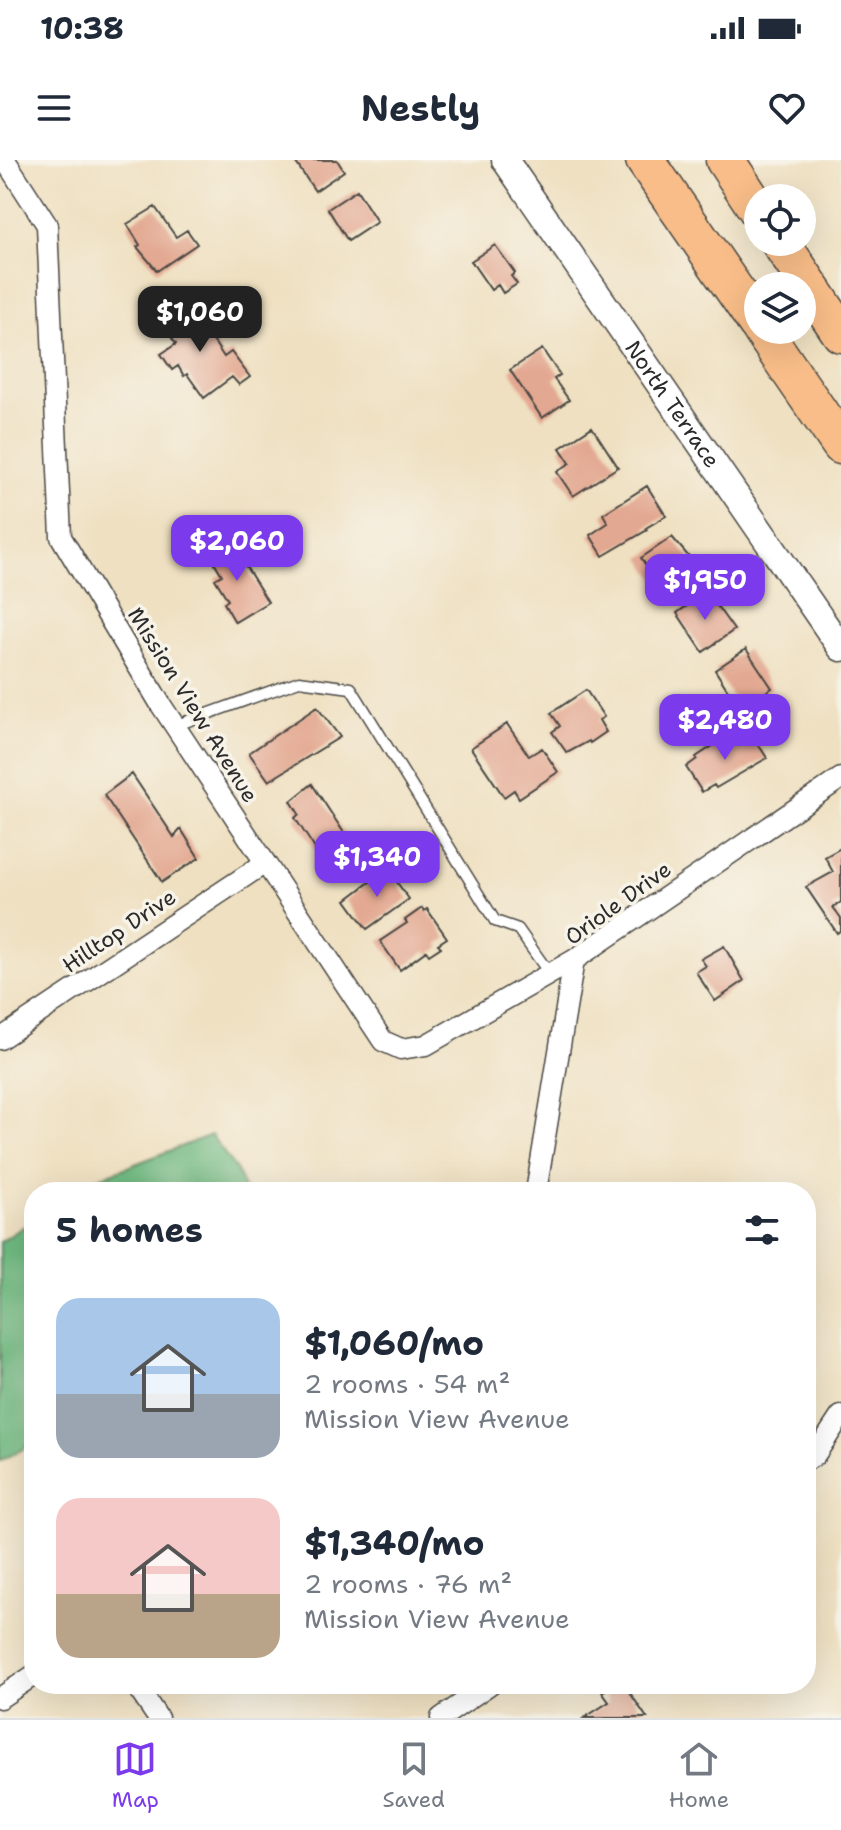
<!DOCTYPE html>
<html lang="en">
<head>
<meta charset="utf-8">
<style>
	:root { --surface:#fff; --page:#f2f2f3; --text:#1f2937; --muted:#747a83; --line:#e0e1e3; --accent:#7c3aed }
	body { margin:0; font-family:"Shantell Sans",sans-serif; background:var(--page); color:var(--text); height:100vh; display:flex; flex-direction:column; font-size:30px; white-space:nowrap }
	* { box-sizing:border-box; margin:0 }
	p { font-size:26px; color:var(--muted) }
	.icon { flex:none; width:44px; height:44px; fill:none; stroke:currentColor; stroke-width:2; stroke-linecap:round; stroke-linejoin:round }
	.map { position:relative; flex:1; overflow:hidden }
	.side { position:absolute; left:24px; top:1022px; width:792px; height:512px; display:flex; flex-direction:column; background:var(--surface); border-radius:32px; box-shadow:0 8px 32px #0002 }
	.side>* { flex:none }
	.buttons { position:absolute; left:744px; top:24px; display:grid; gap:16px }
	.buttons a { display:grid; place-items:center; width:72px; height:72px; border-radius:50%; background:var(--surface); box-shadow:0 8px 32px #0002; font-size:40px }
	.price { position:absolute; translate:-50% -68px; padding:0 18px; border-radius:16px; background:var(--accent); color:#fff; font-size:26px; line-height:52px; filter:drop-shadow(0 2px 4px #0008) }
	.price::after { content:''; position:absolute; left:50%; top:48px; width:24px; height:18px; margin-left:-12px; background:inherit; clip-path:polygon(0 0,100% 0,50% 100%) }
	.price.current { background:#222; color:#fff }
	ul { padding:0; list-style:none }
	li { display:flex; align-items:center; gap:24px; height:200px; padding:0 32px }
	li span { display:grid; place-items:center; flex:none; width:224px; height:160px; border-radius:24px; color:#555 }
	li>.icon { margin-inline-start:auto }
	span .icon { width:96px; height:96px; fill:#fffc; stroke-width:1 }
	li b { font-size:34px }
	h2 { display:flex; justify-content:space-between; align-items:center; height:96px; padding:0 32px; font-size:34px }
	.status { display:flex; justify-content:space-between; align-items:center; height:56px; padding:0 40px; background:var(--surface); direction:ltr }
	.status svg { height:22px; fill:currentColor }
	header { display:flex; justify-content:space-between; align-items:center; height:104px; padding:0 32px; background:var(--surface); font-size:36px; font-weight:700 }
	.tabs { display:flex; justify-content:space-around; align-items:center; height:112px; border-top:2px solid var(--line); background:var(--surface); font-size:22px; color:var(--muted) }
	.tabs a { display:grid; justify-items:center; gap:4px }
	.tabs .current { color:var(--accent) }
	.map>svg:first-child { display:block }
	.forest { fill:#6eb87f; stroke:#4c7255; stroke-width:2 }
	.building { fill:#e3a891 }
	.lines { fill:none; stroke-linecap:round; stroke-linejoin:round }
	.service-casing { stroke:#484642; stroke-width:13 }
	.minor-casing { stroke:#484642; stroke-width:23 }
	.tertiary-casing { stroke:#484642; stroke-width:29 }
	.motorway-casing { stroke:#484642; stroke-width:41 }
	.service { stroke:#fff; stroke-width:10 }
	.minor { stroke:#fff; stroke-width:20 }
	.tertiary { stroke:#fff; stroke-width:26 }
	.motorway { stroke:#f8bd88; stroke-width:38 }
	.labels { text-anchor:middle; dominant-baseline:central; stroke-width:7; stroke-linejoin:round; paint-order:stroke }
	.street-label { font-size:22px; fill:#2b2b2b; stroke:#f7f3e8 }
</style>
</head>
<body>
<div class="status"><b>10:38</b><svg viewBox="0 0 49 12"><path d="M0 12V9h3v3zM5 12V6h3v6zM10 12V3h3v9zM15 12V0h3v12zM26 1h20v11H26zM47 4h2v5h-2z"/></svg></div>
<header><svg class="icon" aria-label="menu" viewBox="0 0 24 24"><path d="M4 6h16M4 12h16M4 18h16"/></svg>Nestly<svg class="icon" aria-label="heart" viewBox="0 0 24 24"><path d="M12 20l-8-8c-3-5 5-10 8-4 3-6 11-1 8 4z"/></svg></header>
<div class="map">
<svg width="841" height="1558" viewBox="0 0 841 1558">
	<rect width="100%" height="100%" fill="#f7f3e8"/>
	<filter id="ink" filterUnits="userSpaceOnUse"><feTurbulence type="fractalNoise" baseFrequency=".0125" numOctaves="2"/><feDisplacementMap in="SourceGraphic" scale="16" xChannelSelector="R" yChannelSelector="G"/><feConvolveMatrix kernelMatrix="1 2 1 2 8 2 1 2 1" color-interpolation-filters="sRGB"/></filter>
	<filter id="wash" filterUnits="userSpaceOnUse"><feTurbulence type="fractalNoise" baseFrequency=".006" numOctaves="4" result="noise"/><feDisplacementMap in="SourceGraphic" scale="32" xChannelSelector="R" yChannelSelector="G"/><feGaussianBlur stdDeviation="1.8" result="paint"/><feColorMatrix in="noise" values="0 0 0 0 0 0 0 0 0 0 0 0 0 0 0 0 0 1.4 0 .05"/><feComposite in="paint" operator="in"/></filter>
	<g filter="url(#wash)">
		<rect width="100%" height="100%" fill="#efe0c1"/>
		<!-- forest -->
		<path class="forest" d="M 211,975 L 237,1011 L 245,1032 L 76,1032 L 96,1019 Z
			M 34,1060 L 34,1279 L 23,1289 L 0,1301 L 0,1082 Z"/>
		<g id="blocks">
			<!-- building -->
			<path class="building" d="M 294,0 L 337,0 L 344,11 L 315,31 Z
				M 357,30 L 377,62 L 348,81 L 328,49 Z
				M 155,47 L 176,77 L 187,70 L 197,84 L 157,111 L 137,87 L 140,85 L 127,64 Z
				M 495,85 L 515,113 L 511,116 L 517,124 L 503,133 L 498,125 L 491,130 L 471,101 Z
				M 189,145 L 215,177 L 212,179 L 224,197 L 231,192 L 250,217 L 239,225 L 232,217 L 204,238 L 187,214 L 184,216 L 178,206 L 172,210 L 161,194 L 176,184 L 164,167 Z
				M 542,189 L 560,215 L 554,219 L 569,240 L 542,258 L 510,210 Z
				M 592,267 L 618,307 L 573,336 L 557,312 L 570,303 L 560,288 Z
				M 647,326 L 666,356 L 646,368 L 647,370 L 603,396 L 590,375 L 608,363 L 603,354 Z
				M 672,377 L 695,404 L 692,407 L 698,415 L 667,436 L 641,398 Z
				M 231,382 L 238,393 L 242,390 L 248,399 L 243,402 L 268,442 L 235,462 L 224,443 L 228,440 L 215,419 L 222,415 L 210,395 Z
				M 707,432 L 734,470 L 703,492 L 677,453 Z
				M 746,489 L 772,528 L 740,549 L 715,510 Z
				M 586,530 L 604,557 L 599,560 L 606,572 L 590,583 L 589,581 L 567,593 L 552,572 L 560,566 L 551,553 Z
				M 317,547 L 340,577 L 269,621 L 249,593 Z
				M 507,564 L 529,596 L 542,588 L 558,612 L 519,638 L 514,630 L 504,637 L 471,588 Z
				M 734,572 L 741,583 L 753,576 L 767,598 L 716,628 L 714,625 L 702,632 L 686,607 L 697,599 L 696,597 Z
				M 132,614 L 174,677 L 181,669 L 199,698 L 162,722 L 104,635 Z
				M 312,624 L 365,705 L 336,721 L 295,658 L 299,654 L 291,641 Z
				M 841,688 L 841,742 L 833,747 L 841,758 L 841,770 L 837,773 L 806,727 L 833,712 L 825,697 Z
				M 385,706 L 409,739 L 367,769 L 346,740 L 379,715 L 377,712 Z
				M 422,748 L 424,751 L 427,749 L 447,778 L 438,784 L 441,787 L 429,795 L 426,791 L 400,810 L 380,781 L 407,763 L 405,760 Z
				M 724,786 L 744,821 L 715,841 L 696,812 L 706,806 L 701,799 Z
				M 615,1524 L 624,1524 L 647,1558 L 584,1558 L 609,1542 L 602,1532 Z"/>
		</g>
	</g>
	<g filter="url(#ink)">
		<use href="#blocks" fill-opacity="0" stroke="#484642" stroke-width="2"/>
		<g class="lines">
			<defs>
				<path id="service" d="M 174,566 L 299,521 L 351,528 L 495,761 L 518,769 L 549,813"/>
				<path id="minor" d="M 5,0 L 47,65 L 61,377 L 161,545 L 383,881 L 401,889 L 426,885 L 574,800
					M 0,879 L 265,703
					M 536,1032 L 574,800 L 841,618
					M 806,1301 L 815,1295 L 841,1256
					M 135,1524 L 158,1558
					M 0,1538 L 34,1515
					M 441,1558 L 490,1524"/>
				<g id="tertiary">
					<path id="s1" d="M 505,0 L 841,488"/>
				</g>
				<path id="motorway" d="M 645,0 L 758,164
					M 725,0 L 758,50
					M 780,82 L 841,173
					M 762,170 L 841,285"/>
			</defs>
			<!-- service casing -->
			<use href="#service" class="service-casing"/>
			<!-- minor casing -->
			<use href="#minor" class="minor-casing"/>
			<!-- tertiary casing -->
			<use href="#tertiary" class="tertiary-casing"/>
			<!-- motorway casing -->
			<use href="#motorway" class="motorway-casing"/>
			<!-- service -->
			<use href="#service" class="service"/>
			<!-- minor -->
			<use href="#minor" class="minor"/>
			<!-- tertiary -->
			<use href="#tertiary" class="tertiary"/>
			<!-- motorway -->
			<use href="#motorway" class="motorway"/>
		</g>
	</g>
	<g class="labels">
		<!-- street labels -->
		<g class="street-label">
			<text stroke="none"><textPath href="#s1" startOffset="296">North Terrace</textPath></text>
			<text transform="translate(193 545) rotate(58)">Mission View Avenue</text>
			<text transform="translate(618 743) rotate(-36)">Oriole Drive</text>
			<text transform="translate(119 771) rotate(-34)">Hilltop Drive</text>
		</g>
	</g>
</svg>
<div class="buttons">
<a><svg class="icon" aria-label="locate" viewBox="0 0 24 24"><circle cx="12" cy="12" r="6"/><path d="M12 2v4M12 18v4M2 12h4M18 12h4"/></svg></a>
<a><svg class="icon" aria-label="layers" viewBox="0 0 24 24"><path d="M12 4l9 5-9 5-9-5zM3 14l9 5 9-5"/></svg></a>
</div>
<b class="price current" style="left:200px;top:194px">$1,060</b>
<b class="price" style="left:237px;top:423px">$2,060</b>
<b class="price" style="left:705px;top:462px">$1,950</b>
<b class="price" style="left:725px;top:602px">$2,480</b>
<b class="price" style="left:377px;top:739px">$1,340</b>
<section class="side">
<h2>5 homes<svg class="icon" aria-label="filters" viewBox="0 0 24 24"><path d="M4 7h16M4 17h16"/><circle cx="9" cy="7" r="2"/><circle cx="15" cy="17" r="2"/></svg></h2>
<ul>
<li><span style="background:linear-gradient(#a9c7e8 60%,#9aa5b1 0)"><svg class="icon" aria-label="home" viewBox="0 0 24 24"><path d="M3 11l9-7 9 7M6 9v11h12V9"/></svg></span><div><b>$1,060/mo</b><p>2 rooms · 54 m²</p><p>Mission View Avenue</p></div></li>
<li><span style="background:linear-gradient(#f6c9c9 60%,#b9a48a 0)"><svg class="icon" aria-label="home" viewBox="0 0 24 24"><path d="M3 11l9-7 9 7M6 9v11h12V9"/></svg></span><div><b>$1,340/mo</b><p>2 rooms · 76 m²</p><p>Mission View Avenue</p></div></li>
</ul>
</section>
</div>
<nav class="tabs">
<a class="current"><svg class="icon" aria-label="map" viewBox="0 0 24 24"><path d="M3 6l6-2 6 2 6-2v14l-6 2-6-2-6 2zM9 4v14M15 6v14"/></svg>Map</a>
<a><svg class="icon" aria-label="saved" viewBox="0 0 24 24"><path d="M7 4h10v16l-5-4-5 4z"/></svg>Saved</a>
<a><svg class="icon" aria-label="home" viewBox="0 0 24 24"><path d="M3 11l9-7 9 7M6 9v11h12V9"/></svg>Home</a>
</nav>
</body>
</html>
